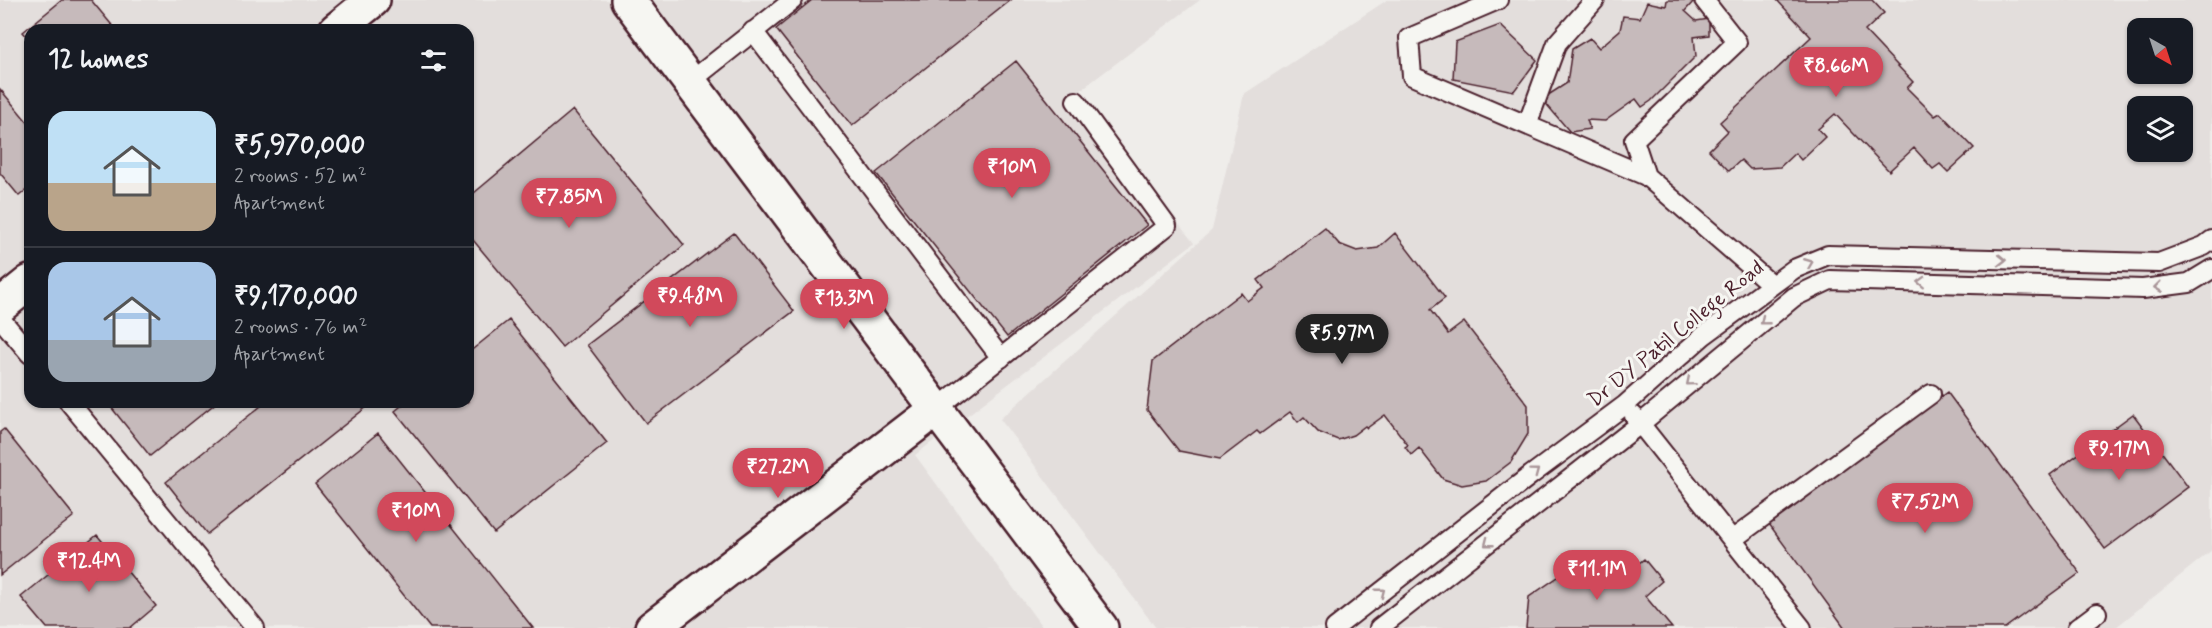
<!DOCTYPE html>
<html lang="en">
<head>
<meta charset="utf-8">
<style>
	:root { --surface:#171b24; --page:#242831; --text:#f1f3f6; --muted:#9ea1a6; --line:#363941; --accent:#d1495b }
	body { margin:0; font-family:Mynerve,sans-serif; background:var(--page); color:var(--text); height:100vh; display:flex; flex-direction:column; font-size:22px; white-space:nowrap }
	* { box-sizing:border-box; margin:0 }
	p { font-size:20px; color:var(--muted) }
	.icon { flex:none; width:33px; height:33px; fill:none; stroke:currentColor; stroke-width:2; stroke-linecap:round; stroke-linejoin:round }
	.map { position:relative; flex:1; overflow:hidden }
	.sheet { position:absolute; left:24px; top:24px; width:450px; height:384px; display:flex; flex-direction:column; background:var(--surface); border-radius:18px; box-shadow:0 2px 4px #0004 }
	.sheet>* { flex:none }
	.needle { width:39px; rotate:141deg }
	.buttons { position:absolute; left:2127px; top:18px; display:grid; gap:12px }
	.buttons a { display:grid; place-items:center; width:66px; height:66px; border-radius:12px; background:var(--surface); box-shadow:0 2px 4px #0004; font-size:30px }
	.price { position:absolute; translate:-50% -51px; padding:0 14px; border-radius:21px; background:var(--accent); color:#fff; font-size:20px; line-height:39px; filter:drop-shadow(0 2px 3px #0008) }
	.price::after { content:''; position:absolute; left:50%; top:36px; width:18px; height:14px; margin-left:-9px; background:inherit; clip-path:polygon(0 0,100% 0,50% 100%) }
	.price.selected { background:#222; color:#fff }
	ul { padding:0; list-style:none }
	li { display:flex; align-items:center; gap:18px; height:150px; padding:0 24px }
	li+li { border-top:2px solid var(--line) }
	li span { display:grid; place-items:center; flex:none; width:168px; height:120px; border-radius:18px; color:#555 }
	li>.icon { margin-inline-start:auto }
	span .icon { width:72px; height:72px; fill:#fffc; stroke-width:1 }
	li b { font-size:26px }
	h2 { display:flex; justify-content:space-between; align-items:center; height:72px; padding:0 24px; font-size:26px }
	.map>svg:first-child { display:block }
	.built { fill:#e3dedc; fill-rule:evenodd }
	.building { fill:#c6babb; stroke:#4a1f2b; stroke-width:1.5 }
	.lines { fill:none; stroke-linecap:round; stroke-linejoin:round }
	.lane-casing { stroke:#4a1f2b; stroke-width:22 }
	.street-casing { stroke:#4a1f2b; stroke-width:38 }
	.secondary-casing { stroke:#4a1f2b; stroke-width:38 }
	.lane { stroke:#f6f6f2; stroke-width:18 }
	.street { stroke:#f6f6f2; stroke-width:33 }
	.secondary { stroke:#f6f6f2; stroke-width:33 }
	.oneway { stroke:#a99598 }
	.labels { text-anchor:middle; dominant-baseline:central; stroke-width:6; stroke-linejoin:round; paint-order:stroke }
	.street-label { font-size:21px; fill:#4a1f2b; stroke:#f6f6f2 }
</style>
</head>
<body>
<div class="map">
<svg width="2212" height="628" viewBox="0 0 2212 628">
	<rect width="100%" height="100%" fill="#efedea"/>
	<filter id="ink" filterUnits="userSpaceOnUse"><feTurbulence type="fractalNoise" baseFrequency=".0167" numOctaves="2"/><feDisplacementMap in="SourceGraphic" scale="12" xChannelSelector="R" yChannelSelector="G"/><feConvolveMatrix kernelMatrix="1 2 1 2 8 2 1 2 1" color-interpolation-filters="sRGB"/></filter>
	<g filter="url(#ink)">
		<!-- built -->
		<path class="built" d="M 0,0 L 1200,0 L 1074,95 L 1194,243 L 915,455 L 1043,628 L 0,628 ZM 30,30 L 468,30 L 468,402 L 30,402 Z
			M 1387,0 L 2212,0 L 2212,550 L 2115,628 L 1156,628 L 1000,419 L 1212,230 L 1244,94 ZM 2138,28 L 2182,28 L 2182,74 L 2138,74 ZM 2138,106 L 2182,106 L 2182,152 L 2138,152 Z"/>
		<!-- building -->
		<path class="building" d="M 62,0 L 91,0 L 116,30 L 30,30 L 30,40 L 23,32 Z
			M 812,0 L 1011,0 L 852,126 L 776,29 Z
			M 1667,0 L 1689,0 L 1693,2 L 1685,11 L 1696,21 L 1709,19 L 1709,35 L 1694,37 L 1696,56 L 1651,101 L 1642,107 L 1636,99 L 1605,121 L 1587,120 L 1590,129 L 1570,132 L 1542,99 L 1567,83 L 1572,49 L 1590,38 L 1599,48 L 1620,30 L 1623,16 L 1640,18 L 1647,2 L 1666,6 Z
			M 1777,0 L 1872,0 L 1884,13 L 1865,31 L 1913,82 L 1907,88 L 1935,116 L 1940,113 L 1974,148 L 1948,172 L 1940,164 L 1933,169 L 1914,148 L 1889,171 L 1835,114 L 1818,129 L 1825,137 L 1801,160 L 1795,153 L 1780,167 L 1750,169 L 1741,160 L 1729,171 L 1709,150 L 1728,131 L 1720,122 L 1811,37 Z
			M 1500,25 L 1537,60 L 1514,91 L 1453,79 L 1455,42 Z
			M 1016,61 L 1147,225 L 1007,337 L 876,173 Z
			M 0,89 L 30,125 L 30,187 L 19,196 L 0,173 Z
			M 573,110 L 684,245 L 562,347 L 468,234 L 468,198 Z
			M 1325,228 L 1339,244 L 1357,251 L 1378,248 L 1395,233 L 1445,298 L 1430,310 L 1448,334 L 1464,322 L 1528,405 L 1528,434 L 1511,462 L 1486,481 L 1462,485 L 1443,479 L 1419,448 L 1411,455 L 1405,447 L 1408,445 L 1385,415 L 1367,428 L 1365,426 L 1353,435 L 1338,440 L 1318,432 L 1304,417 L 1298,422 L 1290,412 L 1260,434 L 1257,431 L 1220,459 L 1179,451 L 1147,410 L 1153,361 L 1241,293 L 1247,301 L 1264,288 L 1258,280 Z
			M 734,233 L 794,311 L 646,423 L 587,345 Z
			M 509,320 L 607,443 L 494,533 L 395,411 L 406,402 L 468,402 L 468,353 Z
			M 1947,392 L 2080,573 L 2005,628 L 1845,628 L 1769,524 Z
			M 107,402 L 217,402 L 150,456 Z
			M 266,402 L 373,402 L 207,534 L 166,482 Z
			M 2133,414 L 2188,487 L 2105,549 L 2050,475 Z
			M 4,429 L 74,516 L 0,575 L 0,432 Z
			M 378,433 L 533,628 L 430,628 L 315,484 Z
			M 97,535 L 156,606 L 130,628 L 47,628 L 21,597 Z
			M 1644,559 L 1662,581 L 1645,596 L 1672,628 L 1526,628 L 1529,597 L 1561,575 L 1603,565 L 1623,576 Z"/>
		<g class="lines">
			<defs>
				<path id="lane" d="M 1498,0 L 1409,38 L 1412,76 L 1646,176 L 1772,285
					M 753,31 L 1001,358
					M 691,81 L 793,0
					M 1527,125 L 1557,43 L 1595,0
					M 1646,176 L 1634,140 L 1737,42 L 1704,0
					M 0,318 L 30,354
					M 69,402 L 255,628
					M 935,410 L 1167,226 L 1076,101
					M 1634,416 L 1802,628
					M 1733,539 L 1931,394
					M 1335,628 L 1531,475 L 1625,405 L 1703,336 L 1794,269 L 1828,255 L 2159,263 L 2204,246 L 2212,240
					M 1379,628 L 1640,424 L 1794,297 L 1830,280 L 2143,289 L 2189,283 L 2212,269
					M 2077,628 L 2097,613"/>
				<path id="street" d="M 652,628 L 935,410"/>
				<path id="secondary" d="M 628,0 L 1101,628
					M 336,30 L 373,0
					M 0,306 L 30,282"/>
			</defs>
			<!-- lane casing -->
			<use href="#lane" class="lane-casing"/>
			<!-- street casing -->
			<use href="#street" class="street-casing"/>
			<!-- secondary casing -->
			<use href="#secondary" class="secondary-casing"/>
			<!-- lane -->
			<use href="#lane" class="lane"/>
			<!-- street -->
			<use href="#street" class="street"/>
			<!-- secondary -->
			<use href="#secondary" class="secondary"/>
		</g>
		<!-- one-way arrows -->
		<defs><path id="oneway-chevron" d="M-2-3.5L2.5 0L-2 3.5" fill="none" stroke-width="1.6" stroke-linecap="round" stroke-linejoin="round" transform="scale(1.5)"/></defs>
		<g class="oneway">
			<use href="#oneway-chevron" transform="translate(2002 260) rotate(1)"/>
			<use href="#oneway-chevron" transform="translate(1809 263) rotate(-22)"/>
			<use href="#oneway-chevron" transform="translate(1921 282) rotate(-178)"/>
			<use href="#oneway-chevron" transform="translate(2158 287) rotate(173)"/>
			<use href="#oneway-chevron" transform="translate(1764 321) rotate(141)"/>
			<use href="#oneway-chevron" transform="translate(1690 382) rotate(140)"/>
			<use href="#oneway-chevron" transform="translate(1535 472) rotate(-37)"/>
			<use href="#oneway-chevron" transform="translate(1488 543) rotate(142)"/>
			<use href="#oneway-chevron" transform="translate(1381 592) rotate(-38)"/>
		</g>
	</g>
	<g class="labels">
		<!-- street labels -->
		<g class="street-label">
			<text transform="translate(1676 334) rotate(-39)">Dr DY Patil College Road</text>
		</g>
	</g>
</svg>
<div class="buttons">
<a><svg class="needle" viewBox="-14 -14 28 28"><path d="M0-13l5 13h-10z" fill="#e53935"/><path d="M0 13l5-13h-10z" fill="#9ea1a6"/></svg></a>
<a><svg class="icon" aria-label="layers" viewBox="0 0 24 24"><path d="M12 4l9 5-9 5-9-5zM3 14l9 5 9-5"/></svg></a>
</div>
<b class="price" style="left:1836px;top:98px">₹8.66M</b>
<b class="price" style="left:1012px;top:199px">₹10M</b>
<b class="price" style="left:569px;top:229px">₹7.85M</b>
<b class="price" style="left:690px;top:328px">₹9.48M</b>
<b class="price" style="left:844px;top:330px">₹13.3M</b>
<b class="price selected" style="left:1342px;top:365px">₹5.97M</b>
<b class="price" style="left:2119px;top:481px">₹9.17M</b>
<b class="price" style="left:778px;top:499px">₹27.2M</b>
<b class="price" style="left:1925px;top:534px">₹7.52M</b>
<b class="price" style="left:416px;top:543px">₹10M</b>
<b class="price" style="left:89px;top:593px">₹12.4M</b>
<b class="price" style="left:1597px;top:601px">₹11.1M</b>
<section class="sheet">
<h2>12 homes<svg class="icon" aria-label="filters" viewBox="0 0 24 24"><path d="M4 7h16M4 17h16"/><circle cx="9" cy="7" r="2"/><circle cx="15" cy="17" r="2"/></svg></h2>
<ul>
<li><span style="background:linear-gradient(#bfe0f5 60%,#b9a48a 0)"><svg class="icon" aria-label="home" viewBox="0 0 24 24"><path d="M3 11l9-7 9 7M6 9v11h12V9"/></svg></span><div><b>₹5,970,000</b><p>2 rooms · 52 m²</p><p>Apartment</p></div></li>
<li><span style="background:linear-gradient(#a9c7e8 65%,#9aa5b1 0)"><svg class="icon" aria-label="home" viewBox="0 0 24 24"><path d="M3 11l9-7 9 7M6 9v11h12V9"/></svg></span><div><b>₹9,170,000</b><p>2 rooms · 76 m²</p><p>Apartment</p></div></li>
</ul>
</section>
</div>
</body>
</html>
